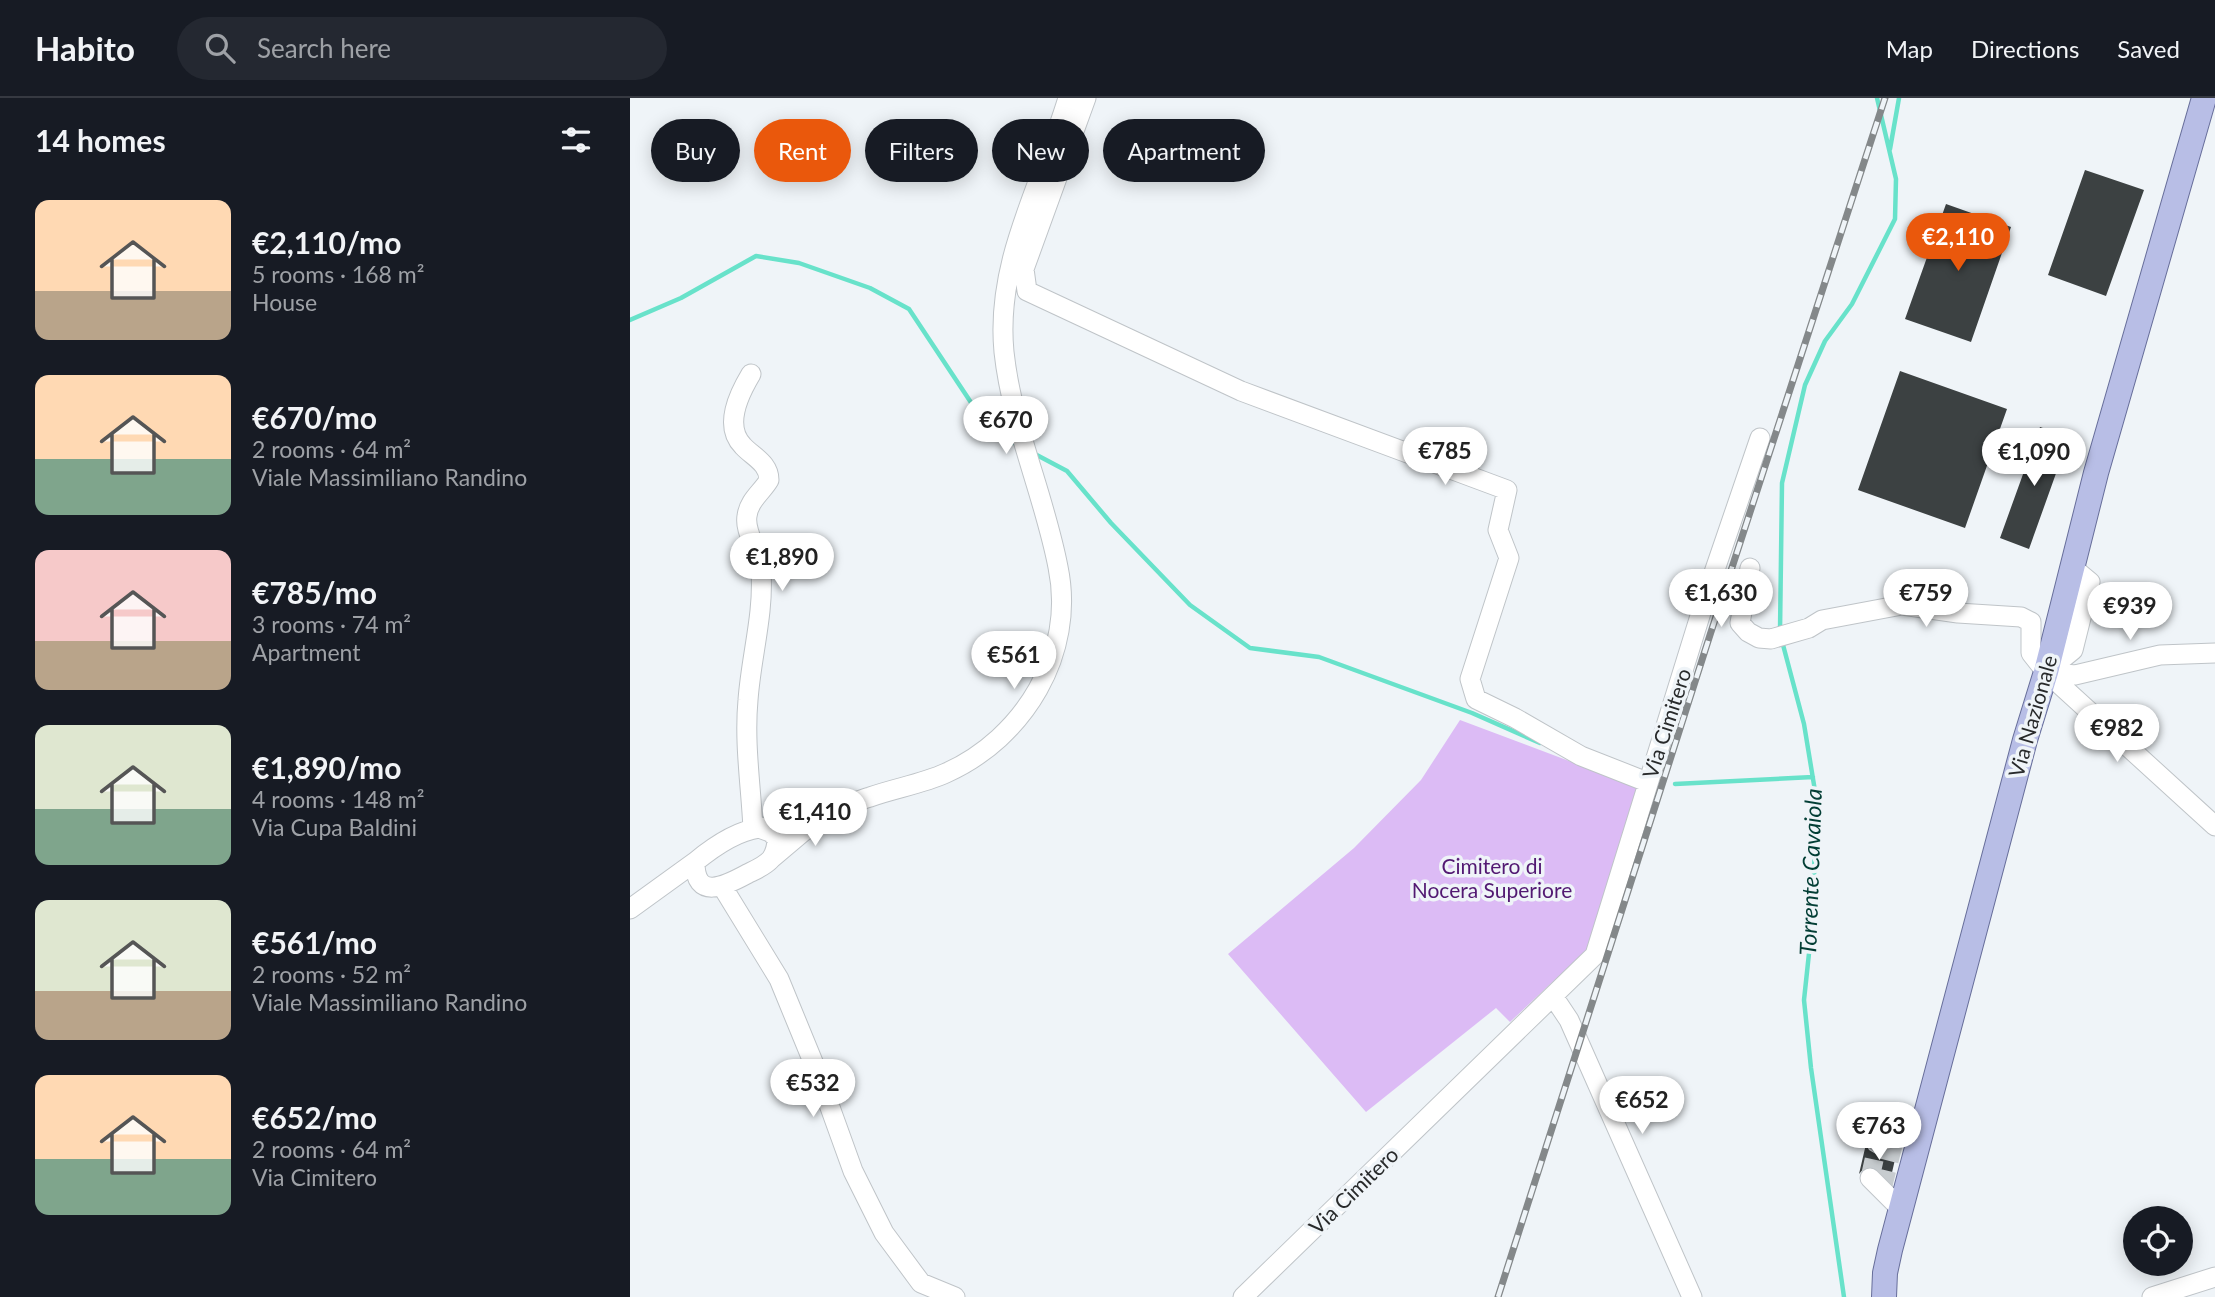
<!DOCTYPE html>
<html lang="en">
<head>
<meta charset="utf-8">
<style>
	:root { --surface:#171b24; --page:#242831; --text:#f1f3f6; --muted:#9ea1a6; --line:#363941; --accent:#ea580c }
	body { margin:0; font-family:Lato,sans-serif; background:var(--page); color:var(--text); height:100vh; display:flex; flex-direction:column; font-size:26px; white-space:nowrap }
	* { box-sizing:border-box; margin:0 }
	p { font-size:23px; color:var(--muted) }
	.icon { flex:none; width:38px; height:38px; fill:none; stroke:currentColor; stroke-width:2; stroke-linecap:round; stroke-linejoin:round }
	.map { position:relative; flex:1; overflow:hidden }
	.drawer { display:flex; flex-direction:column; background:var(--surface); width:630px }
	.drawer>* { flex:none }
	.banner { position:absolute; left:21px; top:21px; width:665px; height:63px; display:flex; gap:14px }
	.fabs { position:absolute; left:1493px; top:1108px; display:grid; gap:14px }
	.fabs a { display:grid; place-items:center; width:70px; height:70px; border-radius:50%; background:var(--surface); box-shadow:0 4px 18px #0003; font-size:35px }
	.price { position:absolute; translate:-50% -60px; padding:0 16px; border-radius:24px; background:#fff; color:#222; font-size:23px; line-height:46px; filter:drop-shadow(0 2px 4px #0008) }
	.price::after { content:''; position:absolute; left:50%; top:42px; width:21px; height:16px; margin-left:-10px; background:inherit; clip-path:polygon(0 0,100% 0,50% 100%) }
	.price.current { background:var(--accent); color:#fff }
	ul { padding:0; list-style:none }
	li { display:flex; align-items:center; gap:21px; height:175px; padding:0 35px }
	li span { display:grid; place-items:center; flex:none; width:196px; height:140px; border-radius:14px; color:#555 }
	li>.icon { margin-inline-start:auto }
	span .icon { width:84px; height:84px; fill:#fffc; stroke-width:1 }
	li b { font-size:30px }
	h2 { display:flex; justify-content:space-between; align-items:center; height:84px; padding:0 35px; font-size:30px }
	.pill { padding:0 24px; border-radius:32px; background:var(--surface); box-shadow:0 4px 18px #0003; font-size:24px; line-height:63px }
	.pill.current { background:var(--accent); color:#fff }
	header { display:flex; align-items:center; gap:42px; box-sizing:border-box; height:98px; padding:0 35px; background:var(--surface); border-bottom:2px solid var(--line) }
	header strong { font-size:33px }
	nav { display:flex; gap:38px; margin-inline-start:auto; font-size:24px }
	.search { width:490px; height:63px; background:var(--page); display:flex; align-items:center; gap:18px; box-sizing:border-box; padding:0 24px; border-radius:38px; color:var(--muted); font-size:26px }
	main { display:flex; flex:1; min-height:0 }
	.map>svg:first-child { display:block }
	.green { fill:#dcbbf5 }
	.lines { fill:none; stroke-linecap:round; stroke-linejoin:round }
	.stream { stroke:#68e2ca; stroke-width:4.5 }
	.building { fill:#3c4142 }
	.minor-tunnel { stroke:#c7cccf; stroke-width:19; stroke-dasharray:19 10; stroke-linecap:butt }
	.minor-casing { stroke:#bfc4c8; stroke-width:21 }
	.major-casing { stroke:#676e9a; stroke-width:26 }
	.minor { stroke:#fff; stroke-width:19 }
	.major { stroke:#b8bee6; stroke-width:24 }
	.rail-casing { stroke:#84888a; stroke-width:7 }
	.rail { stroke:#eff4f8; stroke-width:4.5; stroke-dasharray:13; stroke-linecap:butt }
	.labels { text-anchor:middle; dominant-baseline:central; stroke-width:7; stroke-linejoin:round; paint-order:stroke }
	.street-label { font-size:21px; fill:#282a2b; stroke:#eff4f8 }
	.park-label { font-size:21px; fill:#521972; stroke:#eff4f8 }
	.water-label { font-size:23px; font-style:italic; fill:#033e35; stroke:#eff4f8 }
</style>
</head>
<body>
<header>
<strong>Habito</strong>
<div class="search"><svg class="icon" aria-label="search" viewBox="0 0 24 24"><circle cx="10" cy="10" r="6"/><path d="M15 15l6 6"/></svg>Search here</div>
<nav><a>Map</a><a>Directions</a><a>Saved</a></nav>
</header>
<main>
<section class="drawer">
<h2>14 homes<svg class="icon" aria-label="filters" viewBox="0 0 24 24"><path d="M4 7h16M4 17h16"/><circle cx="9" cy="7" r="2"/><circle cx="15" cy="17" r="2"/></svg></h2>
<ul>
<li><span style="background:linear-gradient(#ffd9b3 65%,#b9a48a 0)"><svg class="icon" aria-label="home" viewBox="0 0 24 24"><path d="M3 11l9-7 9 7M6 9v11h12V9"/></svg></span><div><b>€2,110/mo</b><p>5 rooms · 168 m²</p><p>House</p></div></li>
<li><span style="background:linear-gradient(#ffd9b3 60%,#7fa58c 0)"><svg class="icon" aria-label="home" viewBox="0 0 24 24"><path d="M3 11l9-7 9 7M6 9v11h12V9"/></svg></span><div><b>€670/mo</b><p>2 rooms · 64 m²</p><p>Viale Massimiliano Randino</p></div></li>
<li><span style="background:linear-gradient(#f6c9c9 65%,#b9a48a 0)"><svg class="icon" aria-label="home" viewBox="0 0 24 24"><path d="M3 11l9-7 9 7M6 9v11h12V9"/></svg></span><div><b>€785/mo</b><p>3 rooms · 74 m²</p><p>Apartment</p></div></li>
<li><span style="background:linear-gradient(#dfe7d0 60%,#7fa58c 0)"><svg class="icon" aria-label="home" viewBox="0 0 24 24"><path d="M3 11l9-7 9 7M6 9v11h12V9"/></svg></span><div><b>€1,890/mo</b><p>4 rooms · 148 m²</p><p>Via Cupa Baldini</p></div></li>
<li><span style="background:linear-gradient(#dfe7d0 65%,#b9a48a 0)"><svg class="icon" aria-label="home" viewBox="0 0 24 24"><path d="M3 11l9-7 9 7M6 9v11h12V9"/></svg></span><div><b>€561/mo</b><p>2 rooms · 52 m²</p><p>Viale Massimiliano Randino</p></div></li>
<li><span style="background:linear-gradient(#ffd9b3 60%,#7fa58c 0)"><svg class="icon" aria-label="home" viewBox="0 0 24 24"><path d="M3 11l9-7 9 7M6 9v11h12V9"/></svg></span><div><b>€652/mo</b><p>2 rooms · 64 m²</p><p>Via Cimitero</p></div></li>
</ul>
</section>
<div class="map">
<svg width="1585" height="1199" viewBox="0 0 1585 1199">
	<rect width="100%" height="100%" fill="#eff4f8"/>
	<!-- green -->
	<path class="green" d="M 830,622 L 1003,687 L 1009,692 L 966,843 L 880,924 L 866,910 L 736,1014 L 598,856 L 724,750 L 791,682 Z"/>
	<g class="lines">
		<!-- stream -->
		<path class="stream" d="M 1260,51 L 1269,0
			M 0,222 L 51,200 L 126,158 L 169,165 L 240,190 L 279,211 L 344,309 L 372,338 L 386,346
			M 403,355 L 437,373 L 481,425 L 560,507 L 620,550 L 689,559 L 842,615 L 910,645
			M 1150,534 L 1152,385 L 1175,287 L 1195,243 L 1222,206 L 1265,121 L 1266,81 L 1247,0
			M 1152,543 L 1174,626 L 1186,699 L 1183,818 L 1174,902 L 1181,970 L 1214,1199
			M 1045,686 L 1183,679"/>
	</g>
	<!-- building -->
	<path class="building" d="M 1455,72 L 1514,92 L 1476,198 L 1418,177 Z
		M 1316,106 L 1381,129 L 1341,244 L 1275,221 Z
		M 1270,273 L 1377,311 L 1335,430 L 1228,392 Z
		M 1410,329 L 1439,339 L 1399,451 L 1370,440 Z
		M 1236,1046 L 1239,1052 L 1246,1056 L 1267,1053 L 1260,1083 L 1242,1068 L 1236,1068 L 1229,1076 Z"/>
	<g class="lines">
		<!-- minor-tunnel -->
		<path class="minor-tunnel" d="M 1240,1080 L 1248,1044
			M 1252,1091 L 1265,1039"/>
		<defs>
			<path id="minor" d="M 456,0 L 394,171 L 397,193 L 611,293 L 877,392 L 868,432 L 879,460 L 840,581 L 846,601 L 885,620 L 951,658 L 1017,684
				M 121,276 C 109,296 93,328 113,348 C 123,359 139,365 139,382 C 132,394 119,402 117,418 C 114,435 130,453 131,474 C 134,516 121,559 118,602 C 114,645 121,688 123,731
				M 1120,470 L 1110,525 L 1118,534 L 1129,540 L 1141,541 L 1179,530 L 1192,522 L 1272,507 L 1328,515 L 1391,519 L 1401,524 L 1401,555 L 1416,574 L 1585,728
				M 1416,574 L 1445,577 L 1530,557 L 1585,555
				M 1416,574 L 1443,552 L 1460,484 L 1442,469
				M 129,730 C 155,726 181,720 206,712 C 218,708 228,702 240,699 C 265,690 292,686 316,675 C 394,640 446,555 428,469 C 414,396 382,328 374,254 C 365,163 413,84 438,0
				M 129,730 L 140,734 L 147,740 C 147,747 146,754 141,761 C 135,768 125,772 117,776 C 95,788 65,803 65,764 C 82,750 106,733 129,730 Z
				M 142,760 L 174,733 L 193,721
				M 92,788 L 149,881 L 188,976 L 223,1073 L 254,1135 L 291,1185 L 325,1199
				M 0,811 L 65,764
				M 923,898 L 939,922 L 1062,1199
				M 1248,1044 L 1293,1030
				M 1240,1080 L 1271,1111
				M 613,1199 L 965,857 L 1078,492 L 1130,340
				M 1522,1199 L 1585,1179"/>
			<path id="major" d="M 1254,1199 L 1255,1175 L 1260,1152 L 1395,642 L 1416,574 L 1466,375 L 1574,0"/>
		</defs>
		<!-- minor casing -->
		<use href="#minor" class="minor-casing"/>
		<!-- major casing -->
		<use href="#major" class="major-casing"/>
		<!-- minor -->
		<use href="#minor" class="minor"/>
		<!-- major -->
		<use href="#major" class="major"/>
		<defs>
			<path id="rail" d="M 868,1199 L 1080,537 L 1255,0"/>
		</defs>
		<!-- rail casing -->
		<use href="#rail" class="rail-casing"/>
		<!-- rail -->
		<use href="#rail" class="rail"/>
	</g>
	<g class="labels">
		<!-- street labels -->
		<g class="street-label">
			<text transform="translate(1402 618) rotate(-74)">Via Nazionale</text>
			<text transform="translate(1036 625) rotate(-72)">Via Cimitero</text>
			<text transform="translate(723 1092) rotate(-44)">Via Cimitero</text>
		</g>
		<!-- park labels -->
		<g class="park-label">
			<text x="862" y="767">Cimitero di<tspan x="862" dy="24">Nocera Superiore</tspan></text>
		</g>
		<!-- water labels -->
		<g class="water-label">
			<text transform="translate(1180 774) rotate(-88)">Torrente Cavaiola</text>
		</g>
	</g>
</svg>
<div class="fabs">
<a><svg class="icon" aria-label="locate" viewBox="0 0 24 24"><circle cx="12" cy="12" r="6"/><path d="M12 2v4M12 18v4M2 12h4M18 12h4"/></svg></a>
</div>
<b class="price current" style="left:1328px;top:175px">€2,110</b>
<b class="price" style="left:376px;top:358px">€670</b>
<b class="price" style="left:815px;top:389px">€785</b>
<b class="price" style="left:1404px;top:390px">€1,090</b>
<b class="price" style="left:152px;top:495px">€1,890</b>
<b class="price" style="left:1091px;top:531px">€1,630</b>
<b class="price" style="left:1296px;top:531px">€759</b>
<b class="price" style="left:1500px;top:544px">€939</b>
<b class="price" style="left:384px;top:593px">€561</b>
<b class="price" style="left:1487px;top:666px">€982</b>
<b class="price" style="left:185px;top:750px">€1,410</b>
<b class="price" style="left:183px;top:1021px">€532</b>
<b class="price" style="left:1012px;top:1038px">€652</b>
<b class="price" style="left:1249px;top:1064px">€763</b>
<div class="banner">
<a class="pill">Buy</a>
<a class="pill current">Rent</a>
<a class="pill">Filters</a>
<a class="pill">New</a>
<a class="pill">Apartment</a>
</div>
</div>
</main>
</body>
</html>
